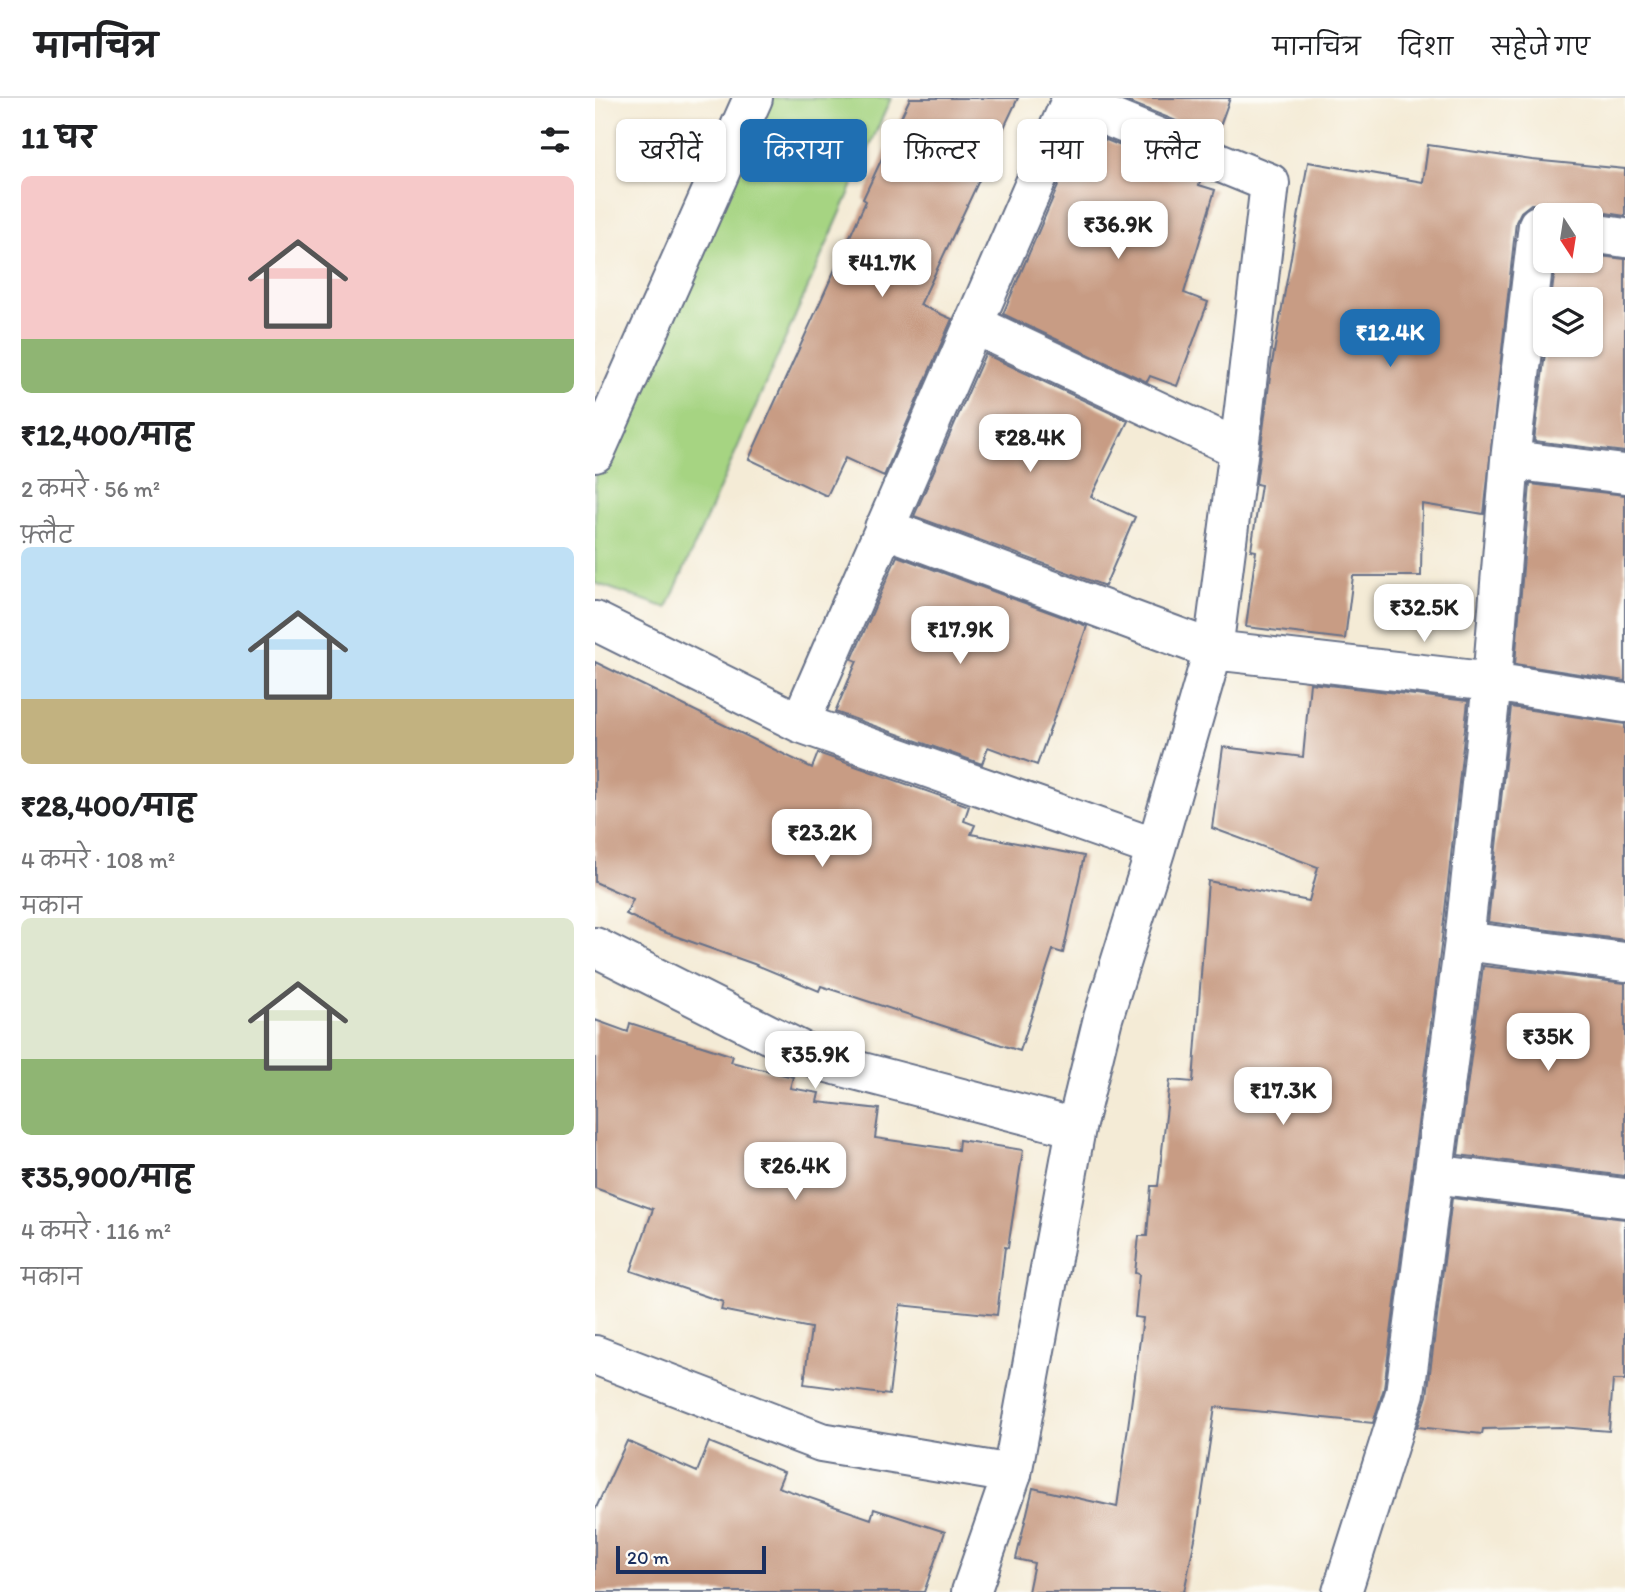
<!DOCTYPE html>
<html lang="hi">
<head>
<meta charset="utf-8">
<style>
	:root { --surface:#fff; --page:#f6f6f6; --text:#202124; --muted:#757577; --line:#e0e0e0; --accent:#1f6fb2 }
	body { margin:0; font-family:Itim,"Playpen Sans Deva",sans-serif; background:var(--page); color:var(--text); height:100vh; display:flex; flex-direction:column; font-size:26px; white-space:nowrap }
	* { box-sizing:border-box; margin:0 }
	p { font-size:23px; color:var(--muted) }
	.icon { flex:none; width:38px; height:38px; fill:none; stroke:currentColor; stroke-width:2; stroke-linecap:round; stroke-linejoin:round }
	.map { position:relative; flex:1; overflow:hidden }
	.sheet { display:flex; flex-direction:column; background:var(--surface); width:595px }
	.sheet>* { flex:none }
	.hud { position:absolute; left:21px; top:21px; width:665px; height:63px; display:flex; gap:14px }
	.needle { width:46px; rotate:168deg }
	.tools { position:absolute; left:938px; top:105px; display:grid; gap:14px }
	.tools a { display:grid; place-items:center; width:70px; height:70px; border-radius:10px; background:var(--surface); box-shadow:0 2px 5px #0004; font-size:35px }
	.scale { position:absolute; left:21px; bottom:18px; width:150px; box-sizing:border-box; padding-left:7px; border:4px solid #1b2f5e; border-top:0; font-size:19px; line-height:24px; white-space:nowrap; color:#1b2f5e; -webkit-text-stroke:5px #fdfcf7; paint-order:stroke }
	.price { position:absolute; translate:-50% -60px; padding:0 16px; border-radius:14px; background:#fff; color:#222; font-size:23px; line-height:46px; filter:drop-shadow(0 2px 4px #0008) }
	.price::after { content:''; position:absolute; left:50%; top:42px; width:21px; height:16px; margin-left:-10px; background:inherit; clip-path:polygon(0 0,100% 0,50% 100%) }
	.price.active { background:var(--accent); color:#fff }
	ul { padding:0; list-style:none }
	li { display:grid; align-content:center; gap:14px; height:371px; padding:0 21px }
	li span { display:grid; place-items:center; height:217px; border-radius:10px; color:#555 }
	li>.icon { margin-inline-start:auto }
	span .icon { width:126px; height:126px; fill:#fffc; stroke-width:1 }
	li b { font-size:30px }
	h2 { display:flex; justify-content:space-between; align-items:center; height:84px; padding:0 21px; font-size:30px }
	.pill { padding:0 24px; border-radius:10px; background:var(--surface); box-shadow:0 2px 5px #0004; font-size:24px; line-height:63px }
	.pill.active { background:var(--accent); color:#fff }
	header { display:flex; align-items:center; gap:42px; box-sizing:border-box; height:98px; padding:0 35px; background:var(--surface); border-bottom:2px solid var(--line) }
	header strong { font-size:33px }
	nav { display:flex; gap:38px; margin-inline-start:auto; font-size:24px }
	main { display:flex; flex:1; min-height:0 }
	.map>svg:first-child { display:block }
	.green { fill:#a6d482; stroke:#608270; stroke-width:2 }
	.building { fill:#c89c84 }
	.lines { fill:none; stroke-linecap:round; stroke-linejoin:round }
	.minor-casing { stroke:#677188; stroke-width:42 }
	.tertiary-casing { stroke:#677188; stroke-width:42 }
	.minor { stroke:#fff; stroke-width:38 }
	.tertiary { stroke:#fff; stroke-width:38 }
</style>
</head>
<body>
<header>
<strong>मानचित्र</strong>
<nav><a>मानचित्र</a><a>दिशा</a><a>सहेजे गए</a></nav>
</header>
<main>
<section class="sheet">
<h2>11 घर<svg class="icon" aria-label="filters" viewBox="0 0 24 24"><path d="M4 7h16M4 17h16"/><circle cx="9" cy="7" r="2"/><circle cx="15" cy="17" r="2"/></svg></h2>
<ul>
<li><span style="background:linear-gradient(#f6c9c9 75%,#8fb573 0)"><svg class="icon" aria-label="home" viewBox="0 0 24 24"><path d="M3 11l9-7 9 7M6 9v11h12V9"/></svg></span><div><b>₹12,400/माह</b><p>2 कमरे · 56 m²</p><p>फ़्लैट</p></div></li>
<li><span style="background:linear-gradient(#bfe0f5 70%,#c2b280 0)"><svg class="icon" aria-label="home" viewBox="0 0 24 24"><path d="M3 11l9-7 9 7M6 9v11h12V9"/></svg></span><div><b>₹28,400/माह</b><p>4 कमरे · 108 m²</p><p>मकान</p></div></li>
<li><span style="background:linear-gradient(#dfe7d0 65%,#8fb573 0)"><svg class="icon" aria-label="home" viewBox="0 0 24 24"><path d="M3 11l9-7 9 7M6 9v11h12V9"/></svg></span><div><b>₹35,900/माह</b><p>4 कमरे · 116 m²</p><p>मकान</p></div></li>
</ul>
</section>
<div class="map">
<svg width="1030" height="1494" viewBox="0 0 1030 1494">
	<rect width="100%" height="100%" fill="#fdfcf7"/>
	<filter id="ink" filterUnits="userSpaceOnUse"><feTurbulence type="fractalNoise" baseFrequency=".0143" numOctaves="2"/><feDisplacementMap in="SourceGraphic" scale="14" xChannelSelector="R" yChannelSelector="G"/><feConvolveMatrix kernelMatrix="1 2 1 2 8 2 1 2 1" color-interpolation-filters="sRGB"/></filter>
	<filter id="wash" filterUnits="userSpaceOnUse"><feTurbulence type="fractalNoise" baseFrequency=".00686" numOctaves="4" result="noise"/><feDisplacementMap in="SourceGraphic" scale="28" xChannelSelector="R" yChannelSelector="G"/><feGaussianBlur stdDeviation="1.57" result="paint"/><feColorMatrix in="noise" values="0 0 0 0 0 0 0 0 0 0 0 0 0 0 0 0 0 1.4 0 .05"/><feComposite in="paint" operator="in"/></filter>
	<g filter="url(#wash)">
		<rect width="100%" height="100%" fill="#f4ebd6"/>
		<!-- green -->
		<path class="green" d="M 175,0 L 296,0 L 72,510 L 0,485 L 0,371 Z"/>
		<g id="blocks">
			<!-- building -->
			<path class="building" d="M 315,0 L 423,0 L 325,207 L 357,221 L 289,378 L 250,360 L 232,398 L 154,361 L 271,103 L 268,101 Z
				M 524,0 L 635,0 L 621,39 Z
				M 487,32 L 606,81 L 604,87 L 620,92 L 589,195 L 613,204 L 582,288 L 555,278 L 552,284 L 408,216 Z
				M 833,47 L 937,62 L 1030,71 L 1030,118 L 998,113 L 984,117 L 968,117 L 957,108 L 948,106 L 936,106 L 926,114 L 921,124 L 889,416 L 827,406 L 826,478 L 758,478 L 750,541 L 651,529 L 661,453 L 656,452 L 666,387 L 661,386 L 676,271 L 713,64 L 828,84 Z
				M 996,157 L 1030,161 L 1030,354 L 939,343 L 951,247 L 996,247 L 996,201 L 956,201 L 961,163 L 996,163 Z
				M 390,256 L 533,323 L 496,399 L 540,419 L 510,488 L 319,418 Z
				M 935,386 L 1030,397 L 1030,583 L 920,566 Z
				M 302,458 L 492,528 L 442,667 L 393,649 L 387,666 L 240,614 L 262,563 L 257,561 Z
				M 0,564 L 217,670 L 223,655 L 374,708 L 369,723 L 380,727 L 376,736 L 489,758 L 468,855 L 458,852 L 425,953 L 226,888 L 224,893 L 159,866 L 66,833 L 31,816 L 38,801 L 0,784 Z
				M 715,585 L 873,603 L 847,840 L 789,1290 L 778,1325 L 620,1309 L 602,1431 L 589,1494 L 433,1494 L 439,1465 L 421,1461 L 438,1390 L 522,1409 L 548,1220 L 540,1219 L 544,1176 L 540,1175 L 544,1138 L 552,1138 L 556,1088 L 563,1088 L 575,982 L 598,984 L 613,783 L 714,803 L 723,769 L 617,730 L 628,649 L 708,659 Z
				M 916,609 L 1030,626 L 1030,842 L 893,824 Z
				M 888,868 L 1030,885 L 1030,1078 L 863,1057 Z
				M 0,922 L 33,934 L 35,925 L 138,958 L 136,964 L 198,979 L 195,990 L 224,995 L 222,1004 L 284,1011 L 280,1040 L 363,1052 L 364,1042 L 428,1052 L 413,1150 L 410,1149 L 402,1217 L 305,1207 L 294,1297 L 209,1286 L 216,1230 L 126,1212 L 128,1204 L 36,1173 L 58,1111 L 0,1090 Z
				M 857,1100 L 1030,1121 L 1030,1282 L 1018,1282 L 1014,1333 L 965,1329 L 888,1331 L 887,1336 L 822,1329 L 832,1298 Z
				M 32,1343 L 102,1374 L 114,1344 L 189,1374 L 183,1389 L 276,1421 L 279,1411 L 350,1434 L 329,1494 L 0,1494 L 0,1412 Z"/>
		</g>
	</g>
	<g filter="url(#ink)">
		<use href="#blocks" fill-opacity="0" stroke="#677188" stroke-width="2"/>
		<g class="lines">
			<defs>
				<path id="minor" d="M 996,135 L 1030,140
					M 378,226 L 644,351
					M 0,355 L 158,0
					M 915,362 L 1030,376
					M 289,430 L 618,552 L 897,584 L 1030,605
					M 0,523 L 205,625 L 561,750
					M 205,625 L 477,0
					M 869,843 L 1030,864
					M 0,849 L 229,964 L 481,1030
					M 838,1076 L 1030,1100
					M 417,1376 L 481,1030 L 508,920 L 561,750 L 618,552 L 649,311 L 675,85 L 476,4
					M 747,1494 L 810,1295 L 869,843 L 897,584 L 915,362 L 943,127 L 950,129"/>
				<path id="tertiary" d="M 0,1257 L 226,1344 L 417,1376 L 376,1494"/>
			</defs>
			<!-- minor casing -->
			<use href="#minor" class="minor-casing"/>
			<!-- tertiary casing -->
			<use href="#tertiary" class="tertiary-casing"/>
			<!-- minor -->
			<use href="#minor" class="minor"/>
			<!-- tertiary -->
			<use href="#tertiary" class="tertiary"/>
		</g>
	</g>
</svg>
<div class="tools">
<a><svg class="needle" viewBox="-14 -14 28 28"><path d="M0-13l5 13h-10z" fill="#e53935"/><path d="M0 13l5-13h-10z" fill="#757577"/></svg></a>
<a><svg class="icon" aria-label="layers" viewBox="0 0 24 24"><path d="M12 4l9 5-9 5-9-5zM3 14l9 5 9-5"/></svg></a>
</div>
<div class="scale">20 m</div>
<b class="price" style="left:523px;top:163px">₹36.9K</b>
<b class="price" style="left:287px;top:201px">₹41.7K</b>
<b class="price active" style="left:795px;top:271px">₹12.4K</b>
<b class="price" style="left:435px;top:376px">₹28.4K</b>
<b class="price" style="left:829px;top:546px">₹32.5K</b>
<b class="price" style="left:365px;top:568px">₹17.9K</b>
<b class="price" style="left:227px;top:771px">₹23.2K</b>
<b class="price" style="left:953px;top:975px">₹35K</b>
<b class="price" style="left:220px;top:993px">₹35.9K</b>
<b class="price" style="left:688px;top:1029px">₹17.3K</b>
<b class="price" style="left:200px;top:1104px">₹26.4K</b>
<div class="hud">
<a class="pill">खरीदें</a>
<a class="pill active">किराया</a>
<a class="pill">फ़िल्टर</a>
<a class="pill">नया</a>
<a class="pill">फ़्लैट</a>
</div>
</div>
</main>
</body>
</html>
